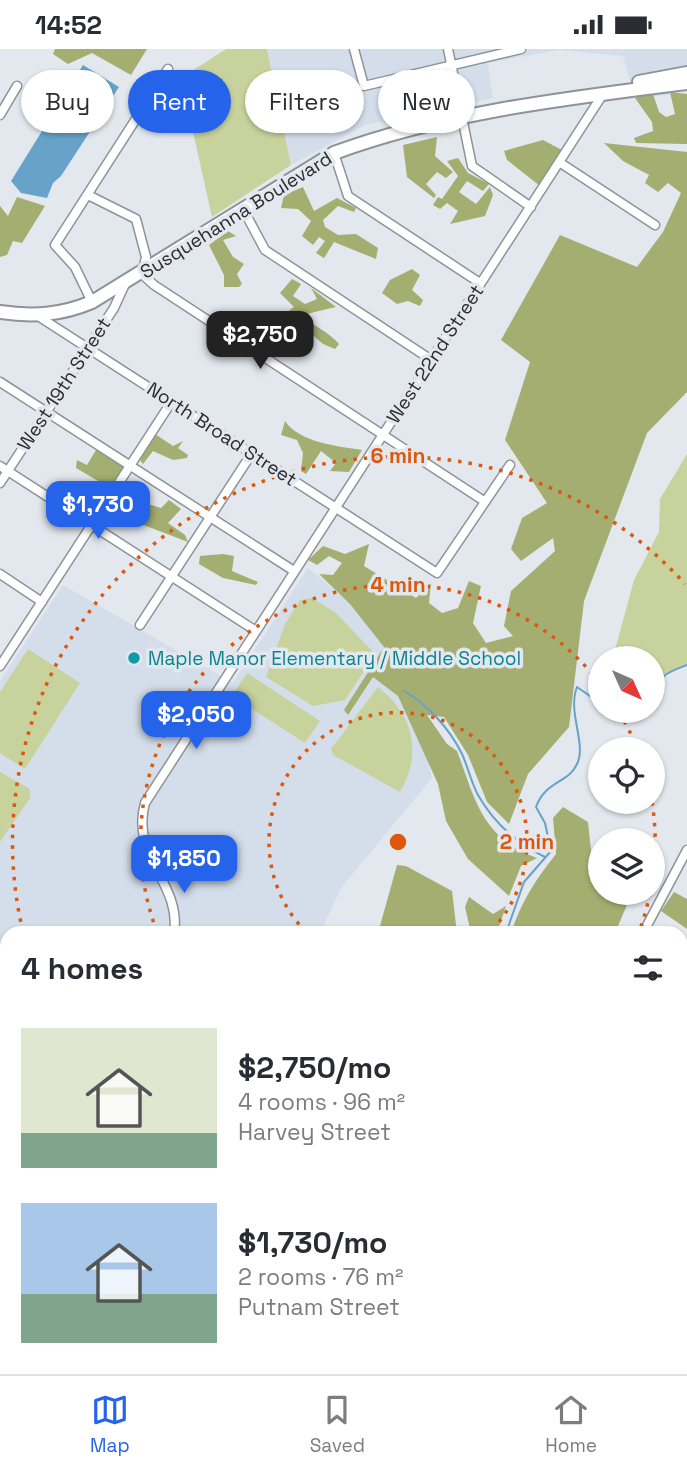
<!DOCTYPE html>
<html lang="en">
<head>
<meta charset="utf-8">
<style>
	:root { --surface:#fff; --page:#f2f2f3; --text:#2b2b33; --muted:#7c7c81; --line:#e1e1e2; --accent:#2563eb }
	body { margin:0; font-family:"Space Grotesk",sans-serif; background:var(--page); color:var(--text); height:100vh; display:flex; flex-direction:column; font-size:26px; white-space:nowrap }
	* { box-sizing:border-box; margin:0 }
	p { font-size:23px; color:var(--muted) }
	.icon { flex:none; width:38px; height:38px; fill:none; stroke:currentColor; stroke-width:2; stroke-linecap:round; stroke-linejoin:round }
	.map { position:relative; flex:1; overflow:hidden }
	.panel { position:absolute; left:0px; top:877px; width:688px; height:450px; display:flex; flex-direction:column; background:var(--surface); border-radius:21px 21px 0 0; box-shadow:0 2px 5px #0004 }
	.panel>* { flex:none }
	.banner { position:absolute; left:21px; top:21px; width:646px; height:63px; display:flex; gap:14px }
	.needle { width:46px; rotate:135deg }
	.buttons { position:absolute; left:588px; top:597px; display:grid; gap:14px }
	.buttons a { display:grid; place-items:center; width:77px; height:77px; border-radius:50%; background:var(--surface); box-shadow:0 2px 5px #0004; font-size:35px }
	.price { position:absolute; translate:-50% -60px; padding:0 16px; border-radius:14px; background:var(--accent); color:#fff; font-size:23px; line-height:46px; filter:drop-shadow(0 2px 4px #0008) }
	.price::after { content:''; position:absolute; left:50%; top:42px; width:21px; height:16px; margin-left:-10px; background:inherit; clip-path:polygon(0 0,100% 0,50% 100%) }
	.price.active { background:#222; color:#fff }
	ul { padding:0; list-style:none }
	li { display:flex; align-items:center; gap:21px; height:175px; padding:0 21px }
	li span { display:grid; place-items:center; flex:none; width:196px; height:140px; border-radius:0px; color:#555 }
	li>.icon { margin-inline-start:auto }
	span .icon { width:84px; height:84px; fill:#fffc; stroke-width:1 }
	li b { font-size:30px }
	h2 { display:flex; justify-content:space-between; align-items:center; height:84px; padding:0 21px; font-size:30px }
	.tag { padding:0 24px; border-radius:32px; background:var(--surface); box-shadow:0 2px 5px #0004; font-size:24px; line-height:63px }
	.tag.active { background:var(--accent); color:#fff }
	.status { display:flex; justify-content:space-between; align-items:center; height:49px; padding:0 35px; background:var(--surface); direction:ltr }
	.status svg { height:19px; fill:currentColor }
	.tabs { display:flex; justify-content:space-around; align-items:center; height:98px; border-top:2px solid var(--line); background:var(--surface); font-size:19px; color:var(--muted) }
	.tabs a { display:grid; justify-items:center; gap:4px }
	.tabs .active { color:var(--accent) }
	.map>svg:first-child { display:block }
	.built { fill:#d3deea }
	.green { fill:#c8d29c }
	.forest { fill:#a4ae70 }
	.water { fill:#67a3c9 }
	.lines { fill:none; stroke-linecap:round; stroke-linejoin:round }
	.stream { stroke:#67a3c9; stroke-width:2 }
	.minor-casing { stroke:#8d9398; stroke-width:11 }
	.highway-casing { stroke:#8d9398; stroke-width:16 }
	.minor { stroke:#fff; stroke-width:8 }
	.highway { stroke:#fff; stroke-width:12 }
	.ring { fill:none; stroke:#de570e; stroke-width:3.5; stroke-dasharray:3.5 7 }
	.culture-dot { fill:#0f9aa8; stroke:#e2e8ee; stroke-width:2.5 }
	.labels { text-anchor:middle; dominant-baseline:central; stroke-width:7; stroke-linejoin:round; paint-order:stroke }
	.street-label { font-size:19px; fill:#2a2c2e; stroke:#e2e8ee }
	.culture-label { font-size:19px; fill:#0d838f; stroke:#e2e8ee; text-anchor:start }
	.centre { fill:#de570e; stroke:#e2e8ee; stroke-width:3.5 }
	.ring-label { font-size:21px; text-anchor:middle; font-weight:bold; fill:#de570e; stroke:#e2e8ee; stroke-width:7; stroke-linejoin:round; paint-order:stroke }
</style>
</head>
<body>
<div class="status"><b>14:52</b><svg viewBox="0 0 49 12"><path d="M0 12V9h3v3zM5 12V6h3v6zM10 12V3h3v9zM15 12V0h3v12zM26 1h20v11H26zM47 4h2v5h-2z"/></svg></div>
<div class="map">
<svg width="687" height="1325" viewBox="0 0 687 1325">
	<rect width="100%" height="100%" fill="#e2e8ee"/>
	<!-- built -->
	<path class="built" d="M 267,0 L 687,0 L 687,38 L 667,46 L 635,49 L 623,7 L 559,1 L 488,14 L 493,49 L 365,76 L 291,116 Z
		M 308,519 L 380,578 L 386,617 L 417,664 L 432,729 L 341,839 L 320,884 L 7,884 L 7,937 L 0,933 L 0,632 L 63,536 L 233,634 Z"/>
	<!-- green -->
	<path class="green" d="M 226,0 L 267,0 L 291,116 L 212,168 L 181,29 Z
		M 687,405 L 687,616 L 662,627 L 653,623 L 653,609 L 615,609 L 615,601 L 634,531 L 659,483 L 660,450 Z
		M 312,549 L 336,564 L 375,605 L 345,651 L 313,657 L 266,628 L 285,575 L 300,551 Z
		M 28,600 L 80,634 L 25,720 L 0,704 L 0,643 Z
		M 247,624 L 320,672 L 305,694 L 232,647 Z
		M 378,638 C 413,665 423,704 400,743 L 333,706 L 331,700 Z
		M 0,723 L 30,740 L 30,749 L 0,793 Z"/>
	<!-- forest -->
	<path class="forest" d="M 55,0 L 147,0 L 131,26 L 92,4 L 68,15 L 53,5 Z
		M 652,42 L 659,63 L 666,68 L 675,65 L 670,43 L 687,45 L 687,95 L 636,94 L 634,89 L 653,82 L 652,73 L 635,49 Z
		M 437,88 L 435,107 L 453,123 L 446,129 L 437,123 L 426,135 L 436,146 L 434,149 L 407,128 L 403,96 Z
		M 543,91 L 562,101 L 540,137 L 507,111 L 504,102 Z
		M 604,94 L 687,103 L 687,343 L 647,384 L 584,552 L 569,678 L 528,725 L 509,775 L 487,753 L 468,706 L 444,668 L 427,666 L 447,695 L 457,702 C 476,752 481,788 537,809 L 521,817 L 509,847 L 468,810 L 446,772 L 438,735 L 398,647 L 373,628 L 348,666 L 344,661 L 384,598 L 350,555 L 319,525 L 333,526 L 342,514 L 329,507 L 317,516 L 308,511 L 323,497 L 345,505 L 369,495 L 364,517 L 416,549 L 431,534 L 429,554 L 442,564 L 458,559 L 469,532 L 481,537 L 473,574 L 486,594 L 513,587 L 504,577 L 511,542 L 555,502 L 553,489 L 521,512 L 511,500 L 522,469 L 547,454 L 505,391 L 530,313 L 501,291 L 560,186 L 637,218 L 663,183 L 681,144 L 668,134 L 658,143 L 645,134 L 649,126 L 623,112 Z
		M 458,109 L 468,124 L 489,135 L 483,142 L 467,132 L 459,143 L 476,155 L 490,138 L 493,146 L 485,167 L 450,175 L 458,162 L 447,154 L 440,160 L 433,156 L 438,148 L 442,150 L 458,127 L 447,112 Z
		M 303,138 L 314,162 L 337,149 L 356,159 L 354,163 L 338,157 L 323,171 L 325,178 L 338,186 L 356,185 L 378,199 L 376,210 L 334,193 L 324,209 L 316,204 L 325,192 L 319,188 L 313,196 L 302,187 L 311,172 L 298,160 L 281,159 L 284,146 Z
		M 17,148 L 45,157 L 22,194 L 13,192 L 7,206 L 0,208 L 0,157 L 8,167 Z
		M 228,182 L 236,187 L 223,191 L 233,208 L 244,215 L 237,225 L 242,235 L 239,238 L 224,238 L 224,226 L 209,196 Z
		M 412,220 L 420,226 L 412,241 L 423,251 L 420,257 L 408,252 L 397,255 L 382,244 L 390,231 Z
		M 292,230 L 301,235 L 293,247 L 305,255 L 317,250 L 311,239 L 336,258 L 302,266 C 314,278 328,282 339,295 L 335,300 L 323,295 L 294,270 L 282,273 L 280,265 L 286,264 L 294,258 L 280,244 Z
		M 285,372 C 300,394 338,397 362,401 L 349,423 L 330,422 L 336,414 L 321,402 L 306,425 L 301,422 L 303,404 L 297,391 L 281,386 Z
		M 155,385 L 173,397 L 183,392 L 178,399 L 188,406 L 187,409 L 173,411 L 153,402 L 143,415 L 140,411 Z
		M 96,401 L 125,418 L 110,439 L 76,419 L 77,411 L 87,416 Z
		M 169,451 L 181,460 L 168,474 L 185,486 L 188,493 L 141,475 L 129,460 L 141,453 L 161,459 Z
		M 223,505 L 234,507 L 232,522 L 258,533 L 256,536 L 223,529 L 199,515 L 200,507 Z
		M 563,758 L 588,773 L 593,820 L 600,819 L 600,844 L 632,844 L 615,884 L 511,884 C 521,853 536,830 556,805 L 553,769 Z
		M 397,816 L 406,817 L 452,842 L 457,884 L 378,884 Z
		M 674,843 L 687,850 L 687,880 L 661,862 Z
		M 469,848 L 493,865 L 506,857 L 497,884 L 471,884 L 465,858 Z
		M 681,891 L 685,895 L 687,975 L 681,991 Z
		M 681,1015 L 687,1019 L 687,1325 L 666,1325 L 664,1320 L 681,1320 Z
		M 122,1320 L 291,1320 L 287,1325 L 120,1325 Z
		M 382,1320 L 493,1320 L 492,1325 L 382,1325 Z
		M 546,1320 L 654,1320 L 656,1325 L 545,1325 Z"/>
	<!-- water -->
	<path class="water" d="M 83,16 L 119,38 L 61,127 L 53,134 L 47,149 L 21,144 L 11,132 Z"/>
	<g class="lines">
		<!-- stream -->
		<path class="stream" d="M 404,642 C 427,655 450,680 462,705 C 468,718 471,733 478,746 C 494,774 516,794 545,808
			M 653,648 L 657,646 C 658,625 669,623 687,616
			M 506,884 L 524,833 L 551,802 L 545,774 L 536,758 C 545,732 569,734 577,715 C 587,695 567,663 577,638 L 600,654
			M 261,1325 L 265,1320"/>
		<defs>
			<path id="minor" d="M 354,0 L 364,37 L 521,0
				M 448,0 L 472,117 L 531,158
				M 0,66 L 17,37
				M 334,104 L 348,147 L 480,234
				M 559,113 L 655,176
				M 88,146 L 136,170 L 146,208 L 142,225 L 154,236 L 484,452
				M 243,160 L 265,201 L 430,310
				M 92,253 L 75,218 L 55,196 L 168,20
				M 38,267 L 437,524 L 510,416
				M 0,333 L 294,522
				M 0,417 L 256,582
				M 0,434 L 114,259 L 125,235
				M 0,525 L 42,553
				M 140,576 L 252,404
				M 0,617 L 172,352
				M 174,884 C 182,835 130,807 145,754 L 603,45
				M 643,884 L 687,801
				M 0,1039 L 7,1043
				M 0,1159 L 7,1148
				M 0,1176 L 7,1180
				M 0,1246 L 7,1235
				M 0,1316 L 11,1323 L 10,1325
				M 515,1325 L 516,1320"/>
			<path id="highway" d="M 639,33 L 687,24
				M 0,263 C 33,268 61,266 92,253 L 334,104 C 445,63 569,49 687,34"/>
		</defs>
		<!-- minor casing -->
		<use href="#minor" class="minor-casing"/>
		<!-- highway casing -->
		<use href="#highway" class="highway-casing"/>
		<!-- minor -->
		<use href="#minor" class="minor"/>
		<!-- highway -->
		<use href="#highway" class="highway"/>
	</g>
	<!-- distance rings -->
	<g class="ring">
		<path d="M306 883A129 129 0 1 1 490 883"/>
		<path d="M650 844A257 257 0 0 1 639 883M157 883A257 257 0 0 1 599 633M619 663A257 257 0 0 1 637 699M652 753A257 257 0 0 1 653 827"/>
		<path d="M23 883A386 386 0 0 1 685 535"/>
	</g>
	<!-- markers -->
	<circle class="culture-dot" cx="134" cy="609" r="7"/>
	<g class="labels">
		<!-- street labels -->
		<g class="street-label">
			<text transform="translate(236 166) rotate(-32)">Susquehanna Boulevard</text>
			<text transform="translate(435 305) rotate(-57)">West 22nd Street</text>
			<text transform="translate(64 335) rotate(-57)">West 19th Street</text>
			<text transform="translate(222 385) rotate(33)">North Broad Street</text>
		</g>
		<!-- culture labels -->
		<g class="culture-label">
			<text x="148" y="609">Maple Manor Elementary / Middle School</text>
		</g>
	</g>
	<circle cx="398" cy="793" r="10" class="centre"/>
	<g class="ring-label">
		<text x="398" y="414">6 min</text>
		<text x="398" y="543">4 min</text>
		<text x="527" y="800">2 min</text>
	</g>
</svg>
<div class="buttons">
<a><svg class="needle" viewBox="-14 -14 28 28"><path d="M0-13l5 13h-10z" fill="#e53935"/><path d="M0 13l5-13h-10z" fill="#7c7c81"/></svg></a>
<a><svg class="icon" aria-label="locate" viewBox="0 0 24 24"><circle cx="12" cy="12" r="6"/><path d="M12 2v4M12 18v4M2 12h4M18 12h4"/></svg></a>
<a><svg class="icon" aria-label="layers" viewBox="0 0 24 24"><path d="M12 4l9 5-9 5-9-5zM3 14l9 5 9-5"/></svg></a>
</div>
<b class="price active" style="left:260px;top:322px">$2,750</b>
<b class="price" style="left:98px;top:492px">$1,730</b>
<b class="price" style="left:196px;top:702px">$2,050</b>
<b class="price" style="left:184px;top:846px">$1,850</b>
<div class="banner">
<a class="tag">Buy</a>
<a class="tag active">Rent</a>
<a class="tag">Filters</a>
<a class="tag">New</a>
</div>
<section class="panel">
<h2>4 homes<svg class="icon" aria-label="filters" viewBox="0 0 24 24"><path d="M4 7h16M4 17h16"/><circle cx="9" cy="7" r="2"/><circle cx="15" cy="17" r="2"/></svg></h2>
<ul>
<li><span style="background:linear-gradient(#dfe7d0 75%,#7fa58c 0)"><svg class="icon" aria-label="home" viewBox="0 0 24 24"><path d="M3 11l9-7 9 7M6 9v11h12V9"/></svg></span><div><b>$2,750/mo</b><p>4 rooms · 96 m²</p><p>Harvey Street</p></div></li>
<li><span style="background:linear-gradient(#a9c7e8 65%,#7fa58c 0)"><svg class="icon" aria-label="home" viewBox="0 0 24 24"><path d="M3 11l9-7 9 7M6 9v11h12V9"/></svg></span><div><b>$1,730/mo</b><p>2 rooms · 76 m²</p><p>Putnam Street</p></div></li>
</ul>
</section>
</div>
<nav class="tabs">
<a class="active"><svg class="icon" aria-label="map" viewBox="0 0 24 24"><path d="M3 6l6-2 6 2 6-2v14l-6 2-6-2-6 2zM9 4v14M15 6v14"/></svg>Map</a>
<a><svg class="icon" aria-label="saved" viewBox="0 0 24 24"><path d="M7 4h10v16l-5-4-5 4z"/></svg>Saved</a>
<a><svg class="icon" aria-label="home" viewBox="0 0 24 24"><path d="M3 11l9-7 9 7M6 9v11h12V9"/></svg>Home</a>
</nav>
</body>
</html>
